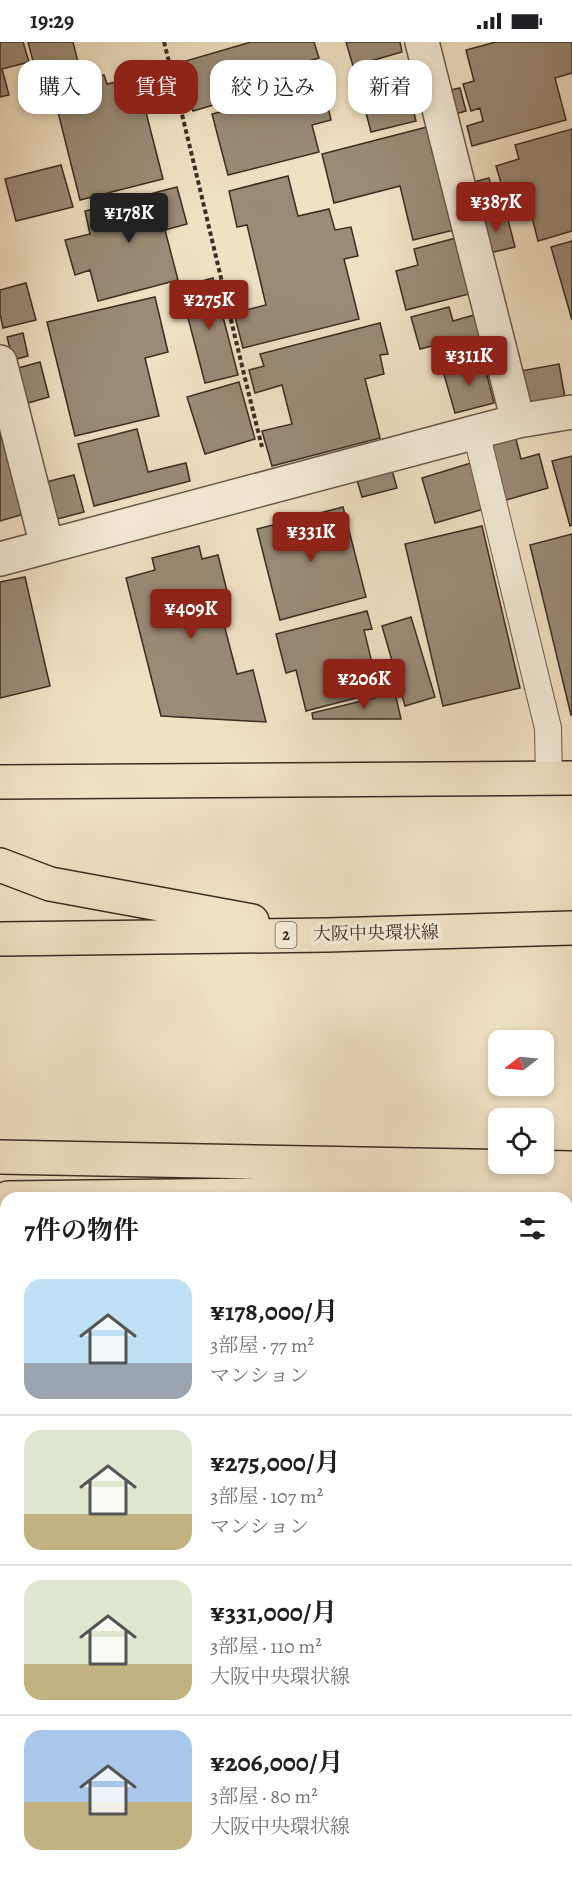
<!DOCTYPE html>
<html lang="ja">
<head>
<meta charset="utf-8">
<style>
	:root { --surface:#fff; --page:#f6f6f6; --text:#202124; --muted:#757577; --line:#e0e0e0; --accent:#8f2418 }
	body { margin:0; font-family:Alegreya,"Noto Serif JP",serif; background:var(--page); color:var(--text); height:100vh; display:flex; flex-direction:column; font-size:22px; white-space:nowrap }
	* { box-sizing:border-box; margin:0 }
	p { font-size:20px; color:var(--muted) }
	.icon { flex:none; width:33px; height:33px; fill:none; stroke:currentColor; stroke-width:2; stroke-linecap:round; stroke-linejoin:round }
	.map { position:relative; flex:1; overflow:hidden }
	.side { position:absolute; left:0px; top:1150px; width:573px; height:686px; display:flex; flex-direction:column; background:var(--surface); border-radius:18px 18px 0 0; box-shadow:0 3px 9px #0003 }
	.side>* { flex:none }
	.banner { position:absolute; left:18px; top:18px; width:537px; height:54px; display:flex; gap:12px }
	.needle { width:39px; rotate:254deg }
	.fabs { position:absolute; left:488px; top:988px; display:grid; gap:12px }
	.fabs a { display:grid; place-items:center; width:66px; height:66px; border-radius:12px; background:var(--surface); box-shadow:0 3px 9px #0003; font-size:30px }
	.price { position:absolute; translate:-50% -51px; padding:0 14px; border-radius:6px; background:var(--accent); color:#fff; font-size:20px; line-height:39px; filter:drop-shadow(0 2px 3px #0008) }
	.price::after { content:''; position:absolute; left:50%; top:36px; width:18px; height:14px; margin-left:-9px; background:inherit; clip-path:polygon(0 0,100% 0,50% 100%) }
	.price.on { background:#222; color:#fff }
	ul { padding:0; list-style:none }
	li { display:flex; align-items:center; gap:18px; height:150px; padding:0 24px }
	li+li { border-top:2px solid var(--line) }
	li span { display:grid; place-items:center; flex:none; width:168px; height:120px; border-radius:18px; color:#555 }
	li>.icon { margin-inline-start:auto }
	span .icon { width:72px; height:72px; fill:#fffc; stroke-width:1 }
	li b { font-size:26px }
	h2 { display:flex; justify-content:space-between; align-items:center; height:72px; padding:0 24px; font-size:26px }
	.pill { padding:0 21px; border-radius:18px; background:var(--surface); box-shadow:0 3px 9px #0003; font-size:21px; line-height:54px }
	.pill.on { background:var(--accent); color:#fff }
	.status { display:flex; justify-content:space-between; align-items:center; height:42px; padding:0 30px; background:var(--surface); direction:ltr }
	.status svg { height:16px; fill:currentColor }
	.map>svg:first-child { display:block }
	.building { fill:#9a8b76; stroke:#3d2d22; stroke-width:1.5 }
	.lines { fill:none; stroke-linecap:round; stroke-linejoin:round }
	.service-casing { stroke:#6a5a4a; stroke-width:28 }
	.minor-casing { stroke:#6a5a4a; stroke-width:36 }
	.primary-casing { stroke:#3d2d22; stroke-width:36 }
	.motorway-casing { stroke:#3d2d22; stroke-width:36 }
	.path { stroke:#3d2d22; stroke-width:4; stroke-dasharray:4.5 3; stroke-linecap:butt }
	.service { stroke:#f5ecd8; stroke-width:26 }
	.minor { stroke:#f5ecd8; stroke-width:33 }
	.primary { stroke:#f0e1c3; stroke-width:33 }
	.motorway { stroke:#f0e1c3; stroke-width:33 }
	.labels { text-anchor:middle; dominant-baseline:central; stroke-width:6; stroke-linejoin:round; paint-order:stroke }
	.shield { fill:#f5ecd8; stroke:#746659; stroke-width:1.5 }
	.shield-label { font-size:16px; font-weight:bold; fill:#3d2d22 }
	.street-label { font-size:18px; fill:#3d2d22; stroke:#f5ecd8 }
</style>
</head>
<body>
<div class="status"><b>19:29</b><svg viewBox="0 0 49 12"><path d="M0 12V9h3v3zM5 12V6h3v6zM10 12V3h3v9zM15 12V0h3v12zM26 1h20v11H26zM47 4h2v5h-2z"/></svg></div>
<div class="map">
<svg width="572" height="1835" viewBox="0 0 572 1835">
	<rect width="100%" height="100%" fill="#f0e1c3"/>
	<filter id="stains"><feTurbulence type="fractalNoise" baseFrequency=".00333" numOctaves="4"/><feColorMatrix values="0 0 0 0 .2 0 0 0 0 .09 0 0 0 0 .02 0 0 0 .5 -.17"/></filter>
	<radialGradient id="worn" r=".72"><stop offset=".6" stop-color="#630" stop-opacity="0"/><stop offset="1" stop-color="#630" stop-opacity=".3"/></radialGradient>
	<!-- building -->
	<path class="building" d="M 0,0 L 23,0 L 29,20 L 2,27 L 9,53 L 0,55 Z
		M 28,0 L 73,0 L 81,32 L 39,42 Z
		M 251,0 L 314,0 L 319,16 L 305,20 L 309,35 L 193,69 L 179,21 Z
		M 346,0 L 400,0 L 402,10 L 353,24 Z
		M 496,0 L 572,0 L 572,31 L 555,36 L 566,78 L 472,104 L 467,84 L 483,79 L 480,66 L 471,69 L 463,42 L 474,39 L 466,8 Z
		M 104,33 L 107,42 L 137,35 L 163,137 L 80,158 L 52,46 Z
		M 323,43 L 331,78 L 312,83 L 319,110 L 228,133 L 212,72 Z
		M 460,46 L 466,69 L 452,73 L 446,49 Z
		M 409,52 L 416,79 L 371,90 L 364,63 Z
		M 427,85 L 454,188 L 413,198 L 400,144 L 334,161 L 322,112 Z
		M 572,87 L 572,189 L 538,199 L 525,148 L 505,154 L 496,124 L 519,117 L 515,103 Z
		M 61,123 L 73,165 L 16,179 L 5,137 Z
		M 288,134 L 298,174 L 329,167 L 335,188 L 351,185 L 358,214 L 344,217 L 359,277 L 243,306 L 234,271 L 266,263 L 247,183 L 237,185 L 229,149 Z
		M 489,136 L 494,158 L 476,163 L 470,141 Z
		M 177,145 L 187,182 L 165,188 L 178,238 L 98,259 L 90,228 L 75,233 L 65,198 L 90,192 L 85,169 Z
		M 506,170 L 515,205 L 485,212 L 476,178 Z
		M 456,196 L 469,252 L 406,268 L 396,229 L 418,223 L 414,207 Z
		M 572,199 L 572,278 L 551,205 Z
		M 213,236 L 238,333 L 205,341 L 180,245 Z
		M 26,241 L 36,278 L 3,286 L 0,272 L 0,248 Z
		M 155,255 L 168,310 L 145,316 L 159,374 L 75,394 L 47,280 Z
		M 449,265 L 453,279 L 474,273 L 484,313 L 461,320 L 455,298 L 420,307 L 411,275 Z
		M 380,281 L 388,312 L 380,313 L 384,332 L 365,337 L 380,396 L 272,424 L 262,389 L 292,382 L 282,343 L 255,351 L 249,328 L 264,324 L 260,312 Z
		M 23,291 L 28,314 L 13,318 L 7,295 Z
		M 483,318 L 494,361 L 455,371 L 443,329 Z
		M 40,320 L 49,355 L 28,361 L 18,326 Z
		M 559,322 L 565,356 L 521,364 L 515,330 Z
		M 239,340 L 255,397 L 205,412 L 187,355 Z
		M 137,387 L 148,430 L 186,421 L 190,439 L 94,464 L 78,402 Z
		M 514,389 L 521,417 L 539,412 L 548,446 L 506,458 L 488,396 Z
		M 0,391 L 24,472 L 0,479 Z
		M 572,414 L 572,483 L 570,484 L 552,419 Z
		M 471,421 L 484,467 L 435,481 L 422,436 Z
		M 392,428 L 397,446 L 362,455 L 357,438 Z
		M 74,433 L 84,470 L 57,477 L 46,440 Z
		M 343,465 L 366,555 L 280,578 L 257,487 Z
		M 482,484 L 520,646 L 443,664 L 405,502 Z
		M 572,492 L 572,672 L 571,673 L 530,503 Z
		M 199,504 L 202,517 L 218,513 L 228,553 L 217,556 L 237,632 L 253,628 L 266,680 L 161,674 L 126,536 L 155,528 L 152,516 Z
		M 25,535 L 50,644 L 0,656 L 0,540 Z
		M 367,569 L 372,587 L 364,588 L 379,650 L 306,669 L 296,628 L 286,631 L 276,592 Z
		M 411,575 L 435,655 L 405,664 L 382,584 Z
		M 395,651 L 401,677 L 313,677 L 312,671 Z
		M 572,1558 L 572,1788 L 567,1768 L 567,1560 Z
		M 159,1830 L 446,1830 L 448,1835 L 160,1835 Z"/>
	<g class="lines">
		<defs>
			<path id="service" d="M 476,390 L 548,686 L 549,736"/>
			<path id="minor" d="M 422,0 L 518,379
				M 0,320 L 47,504
				M 0,517 L 476,390 L 518,379 L 572,370"/>
			<path id="primary" d="M 0,740 L 572,736
				M 0,823 L 50,842 L 252,879
				M 0,897 L 327,893 L 572,886
				M 0,1344 L 6,1344
				M 567,1482 L 572,1482
				M 0,1487 L 6,1487"/>
			<path id="motorway" d="M 0,1115 L 572,1126
				M 8,1156 L 572,1149
				M 567,1264 L 572,1264
				M 0,1272 L 6,1272
				M 567,1347 L 572,1346
				M 0,1425 L 6,1425"/>
		</defs>
		<!-- service casing -->
		<use href="#service" class="service-casing"/>
		<!-- minor casing -->
		<use href="#minor" class="minor-casing"/>
		<!-- primary casing -->
		<use href="#primary" class="primary-casing"/>
		<!-- motorway casing -->
		<use href="#motorway" class="motorway-casing"/>
		<!-- path -->
		<path class="path" d="M 164,0 C 198,134 228,270 262,405"/>
		<!-- service -->
		<use href="#service" class="service"/>
		<!-- minor -->
		<use href="#minor" class="minor"/>
		<!-- primary -->
		<use href="#primary" class="primary"/>
		<!-- motorway -->
		<use href="#motorway" class="motorway"/>
	</g>
	<g class="labels">
		<!-- shield labels -->
		<rect class="shield" x="275.5" y="880" width="21" height="26" rx="4.5"/>
		<g class="shield-label">
			<text x="286" y="893">2</text>
		</g>
		<!-- street labels -->
		<g class="street-label">
			<text transform="translate(376 891) rotate(-1)">大阪中央環状線</text>
		</g>
	</g>
	<rect width="100%" height="100%" filter="url(#stains)"/>
	<rect width="100%" height="100%" fill="url(#worn)"/>
</svg>
<div class="fabs">
<a><svg class="needle" viewBox="-14 -14 28 28"><path d="M0-13l5 13h-10z" fill="#e53935"/><path d="M0 13l5-13h-10z" fill="#757577"/></svg></a>
<a><svg class="icon" aria-label="locate" viewBox="0 0 24 24"><circle cx="12" cy="12" r="6"/><path d="M12 2v4M12 18v4M2 12h4M18 12h4"/></svg></a>
</div>
<b class="price" style="left:496px;top:191px">¥387K</b>
<b class="price on" style="left:129px;top:202px">¥178K</b>
<b class="price" style="left:209px;top:289px">¥275K</b>
<b class="price" style="left:469px;top:345px">¥311K</b>
<b class="price" style="left:311px;top:521px">¥331K</b>
<b class="price" style="left:191px;top:598px">¥409K</b>
<b class="price" style="left:364px;top:668px">¥206K</b>
<div class="banner">
<a class="pill">購入</a>
<a class="pill on">賃貸</a>
<a class="pill">絞り込み</a>
<a class="pill">新着</a>
</div>
<section class="side">
<h2>7件の物件<svg class="icon" aria-label="filters" viewBox="0 0 24 24"><path d="M4 7h16M4 17h16"/><circle cx="9" cy="7" r="2"/><circle cx="15" cy="17" r="2"/></svg></h2>
<ul>
<li><span style="background:linear-gradient(#bfe0f5 70%,#9aa5b1 0)"><svg class="icon" aria-label="home" viewBox="0 0 24 24"><path d="M3 11l9-7 9 7M6 9v11h12V9"/></svg></span><div><b>¥178,000/月</b><p>3部屋 · 77 m²</p><p>マンション</p></div></li>
<li><span style="background:linear-gradient(#dfe7d0 70%,#c2b280 0)"><svg class="icon" aria-label="home" viewBox="0 0 24 24"><path d="M3 11l9-7 9 7M6 9v11h12V9"/></svg></span><div><b>¥275,000/月</b><p>3部屋 · 107 m²</p><p>マンション</p></div></li>
<li><span style="background:linear-gradient(#dfe7d0 70%,#c2b280 0)"><svg class="icon" aria-label="home" viewBox="0 0 24 24"><path d="M3 11l9-7 9 7M6 9v11h12V9"/></svg></span><div><b>¥331,000/月</b><p>3部屋 · 110 m²</p><p>大阪中央環状線</p></div></li>
<li><span style="background:linear-gradient(#a9c7e8 60%,#c2b280 0)"><svg class="icon" aria-label="home" viewBox="0 0 24 24"><path d="M3 11l9-7 9 7M6 9v11h12V9"/></svg></span><div><b>¥206,000/月</b><p>3部屋 · 80 m²</p><p>大阪中央環状線</p></div></li>
</ul>
</section>
</div>
</body>
</html>
